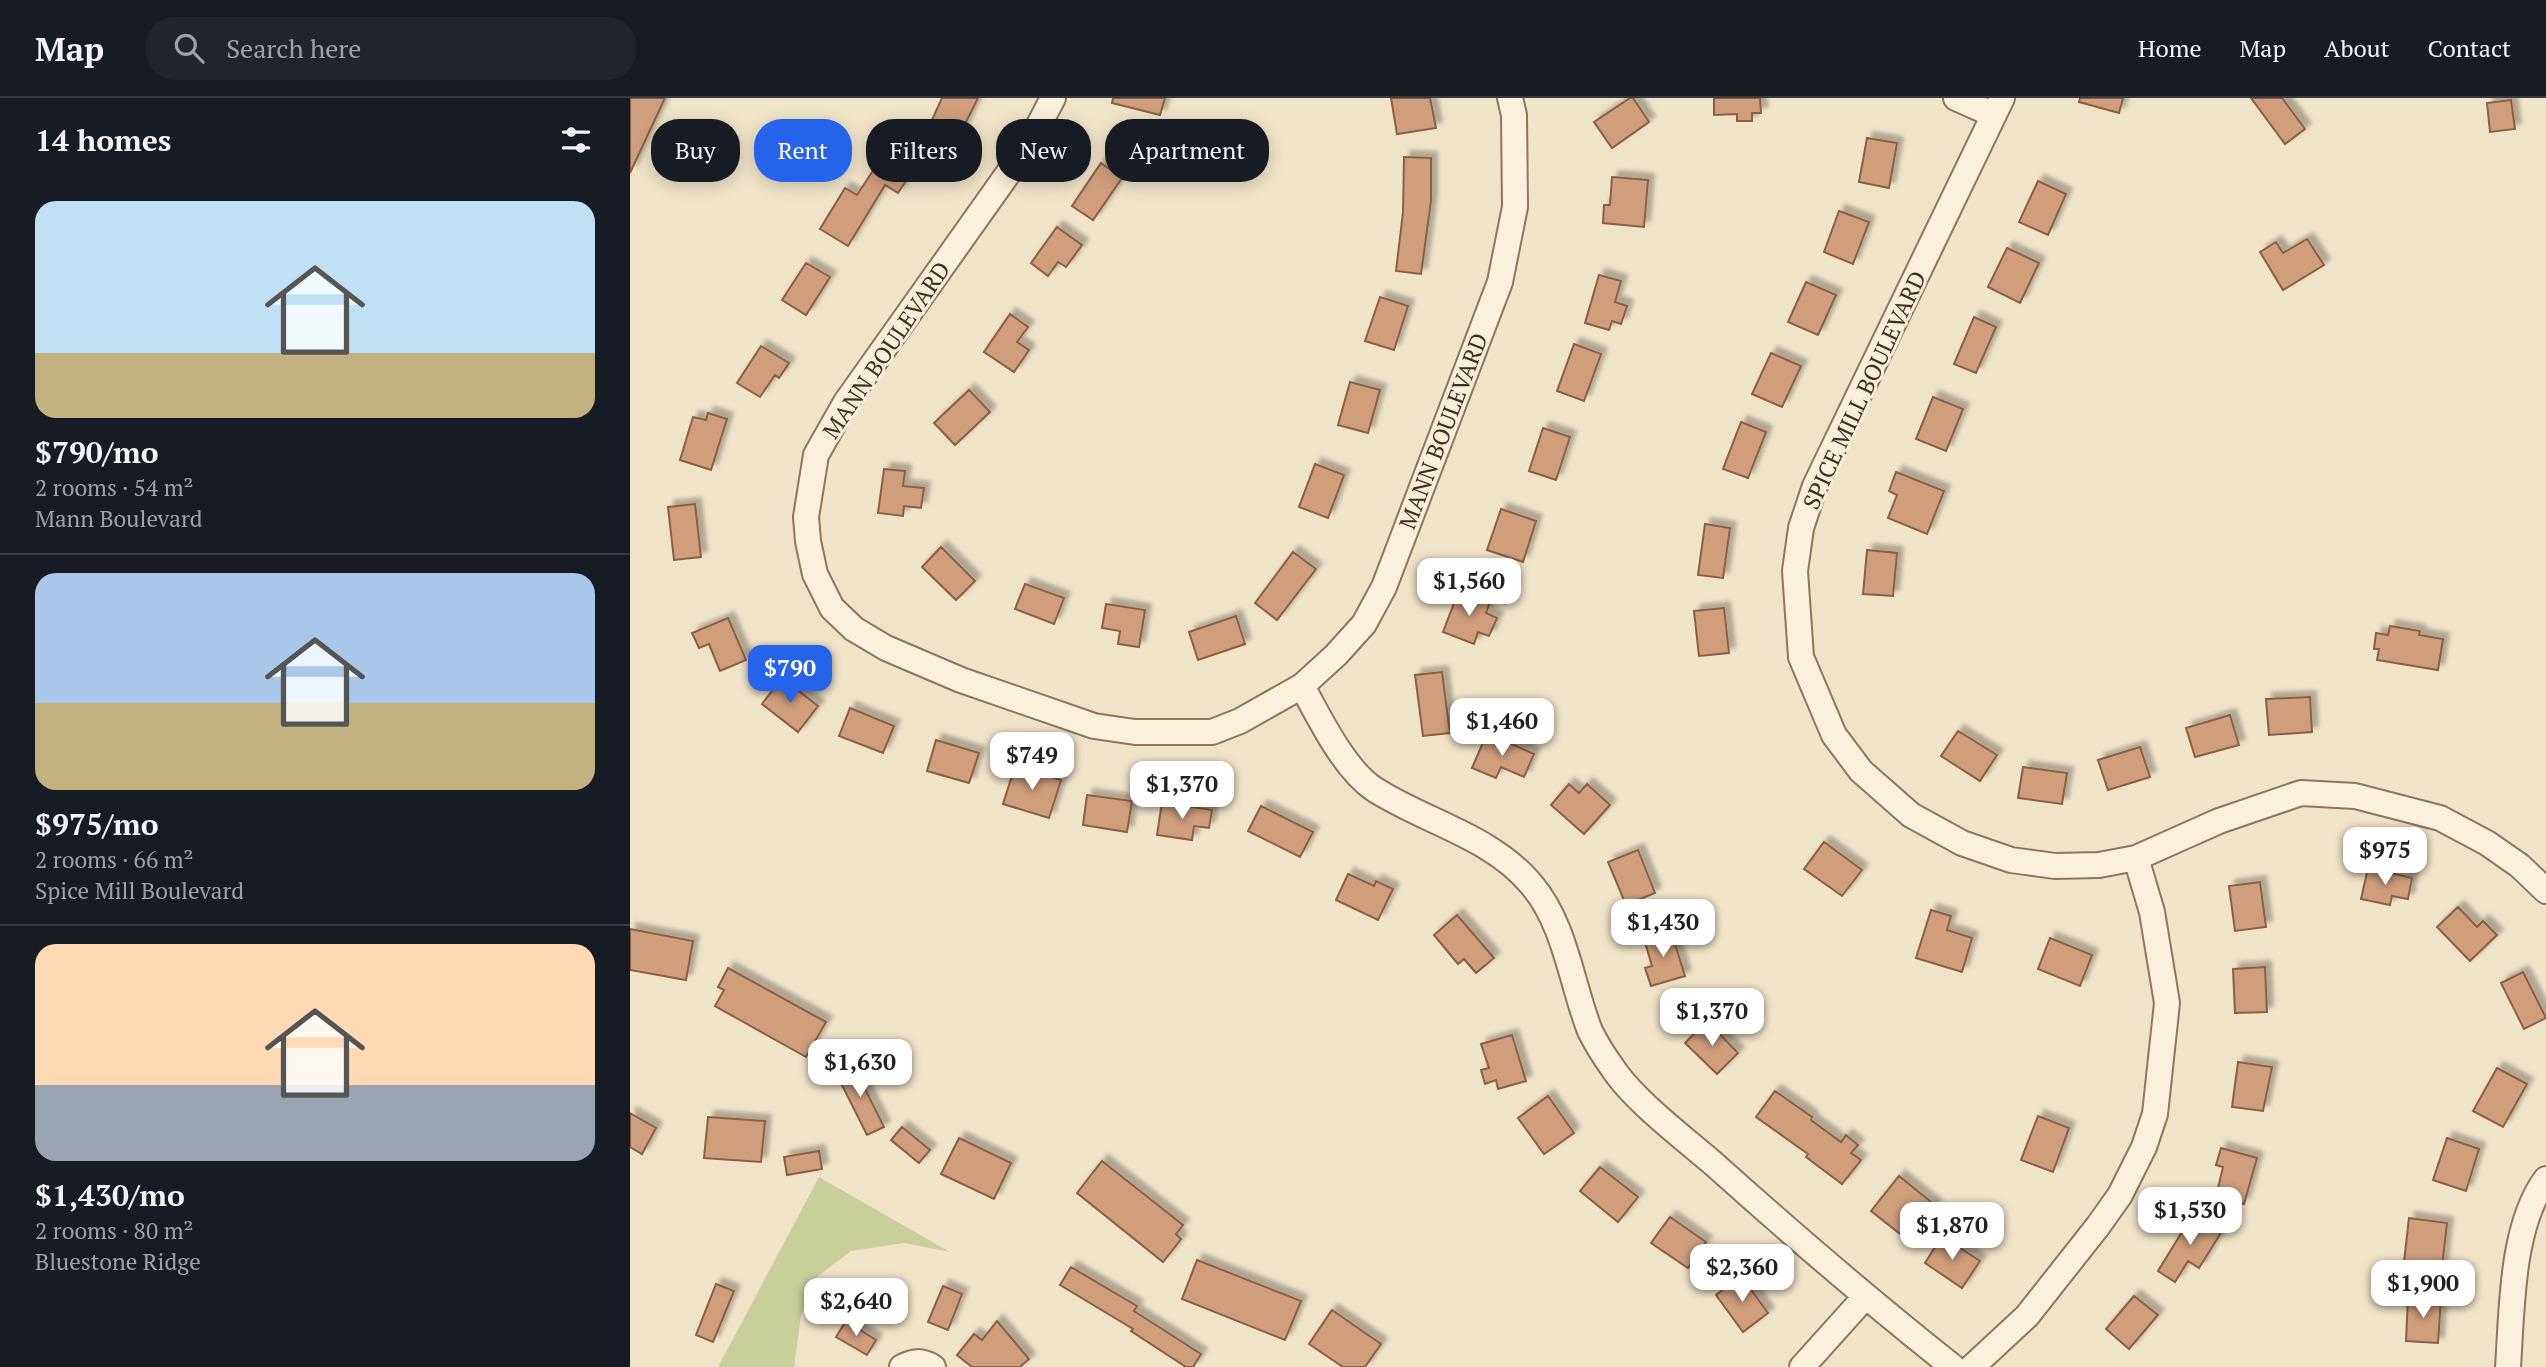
<!DOCTYPE html>
<html lang="en">
<head>
<meta charset="utf-8">
<style>
	:root { --surface:#171b24; --page:#20242c; --text:#f1f3f6; --muted:#9ea1a6; --line:#363941; --accent:#2563eb }
	body { margin:0; font-family:"PT Serif",serif; background:var(--page); color:var(--text); height:100vh; display:flex; flex-direction:column; font-size:26px; white-space:nowrap }
	* { box-sizing:border-box; margin:0 }
	p { font-size:23px; color:var(--muted) }
	.icon { flex:none; width:38px; height:38px; fill:none; stroke:currentColor; stroke-width:2; stroke-linecap:round; stroke-linejoin:round }
	.map { position:relative; flex:1; overflow:hidden }
	.sheet { display:flex; flex-direction:column; background:var(--surface); width:630px }
	.sheet>* { flex:none }
	.guide { position:absolute; left:21px; top:21px; width:665px; height:63px; display:flex; gap:14px }
	.price { position:absolute; translate:-50% -60px; padding:0 16px; border-radius:14px; background:#fff; color:#222; font-size:23px; line-height:46px; filter:drop-shadow(0 2px 4px #0008) }
	.price::after { content:''; position:absolute; left:50%; top:42px; width:21px; height:16px; margin-left:-10px; background:inherit; clip-path:polygon(0 0,100% 0,50% 100%) }
	.price.active { background:var(--accent); color:#fff }
	ul { padding:0; list-style:none }
	li { display:grid; align-content:center; gap:14px; height:371px; padding:0 35px }
	li+li { border-top:2px solid var(--line) }
	li span { display:grid; place-items:center; height:217px; border-radius:21px; color:#555 }
	li>.icon { margin-inline-start:auto }
	span .icon { width:126px; height:126px; fill:#fffc; stroke-width:1 }
	li b { font-size:30px }
	h2 { display:flex; justify-content:space-between; align-items:center; height:84px; padding:0 35px; font-size:30px }
	.tag { padding:0 24px; border-radius:28px; background:var(--surface); box-shadow:0 4px 18px #0003; font-size:24px; line-height:63px }
	.tag.active { background:var(--accent); color:#fff }
	header { display:flex; align-items:center; gap:42px; box-sizing:border-box; height:98px; padding:0 35px; background:var(--surface); border-bottom:2px solid var(--line) }
	header strong { font-size:33px }
	nav { display:flex; gap:38px; margin-inline-start:auto; font-size:24px }
	.search { width:490px; height:63px; background:var(--page); display:flex; align-items:center; gap:18px; box-sizing:border-box; padding:0 24px; border-radius:28px; color:var(--muted); font-size:26px }
	main { display:flex; flex:1; min-height:0 }
	.map>svg:first-child { display:block }
	.green { fill:#c9cf9b }
	.building { fill:#cf9f7d; stroke:#8d5f41; stroke-width:2; filter:url(#shadow) }
	.lines { fill:none; stroke-linecap:round; stroke-linejoin:round }
	.minor-casing { stroke:#8d765c; stroke-width:28 }
	.minor { stroke:#faf1dc; stroke-width:24 }
	.labels { text-anchor:middle; dominant-baseline:central; stroke-width:6; stroke-linejoin:round; paint-order:stroke }
	.street-label { font-size:23px; fill:#3d2e20; stroke:#f7eed8 }
</style>
</head>
<body>
<header>
<strong>Map</strong>
<div class="search"><svg class="icon" aria-label="search" viewBox="0 0 24 24"><circle cx="10" cy="10" r="6"/><path d="M15 15l6 6"/></svg>Search here</div>
<nav><a>Home</a><a>Map</a><a>About</a><a>Contact</a></nav>
</header>
<main>
<section class="sheet">
<h2>14 homes<svg class="icon" aria-label="filters" viewBox="0 0 24 24"><path d="M4 7h16M4 17h16"/><circle cx="9" cy="7" r="2"/><circle cx="15" cy="17" r="2"/></svg></h2>
<ul>
<li><span style="background:linear-gradient(#bfe0f5 70%,#c2b280 0)"><svg class="icon" aria-label="home" viewBox="0 0 24 24"><path d="M3 11l9-7 9 7M6 9v11h12V9"/></svg></span><div><b>$790/mo</b><p>2 rooms · 54 m²</p><p>Mann Boulevard</p></div></li>
<li><span style="background:linear-gradient(#a9c7e8 60%,#c2b280 0)"><svg class="icon" aria-label="home" viewBox="0 0 24 24"><path d="M3 11l9-7 9 7M6 9v11h12V9"/></svg></span><div><b>$975/mo</b><p>2 rooms · 66 m²</p><p>Spice Mill Boulevard</p></div></li>
<li><span style="background:linear-gradient(#ffd9b3 65%,#9aa5b1 0)"><svg class="icon" aria-label="home" viewBox="0 0 24 24"><path d="M3 11l9-7 9 7M6 9v11h12V9"/></svg></span><div><b>$1,430/mo</b><p>2 rooms · 80 m²</p><p>Bluestone Ridge</p></div></li>
</ul>
</section>
<div class="map">
<svg width="1916" height="1269" viewBox="0 0 1916 1269">
	<defs>
		<filter id="shadow"><feDropShadow dx="6" dy="-6" stdDeviation="2" flood-color="#0004"/></filter>
	</defs>
	<rect width="100%" height="100%" fill="#f0e4c8"/>
	<!-- green -->
	<path class="green" d="M 189,1079 L 320,1154 L 274,1145 L 221,1153 L 188,1178 L 171,1218 L 164,1269 L 88,1269 Z"/>
	<!-- building -->
	<path class="building" d="M 0,0 L 35,0 L 0,75 Z
		M 312,0 L 348,0 L 329,38 L 301,24 Z
		M 483,0 L 535,0 L 530,17 L 482,5 Z
		M 761,0 L 800,0 L 806,30 L 767,36 Z
		M 1000,0 L 1003,0 L 1019,24 L 982,50 L 964,24 Z
		M 1084,0 L 1130,0 L 1131,15 L 1122,15 L 1122,23 L 1107,23 L 1107,16 L 1084,17 Z
		M 1450,0 L 1493,0 L 1489,15 L 1449,4 Z
		M 1621,0 L 1652,0 L 1675,31 L 1655,46 Z
		M 1881,2 L 1885,31 L 1860,34 L 1857,5 Z
		M 1237,40 L 1267,45 L 1259,90 L 1229,84 Z
		M 274,42 L 294,56 L 268,95 L 255,87 L 218,148 L 190,131 L 215,90 L 227,97 L 258,50 L 265,55 Z
		M 774,59 L 801,60 L 801,103 L 791,176 L 766,173 L 773,114 Z
		M 471,65 L 492,80 L 463,122 L 442,108 Z
		M 982,79 L 1018,82 L 1014,129 L 973,125 L 974,107 L 980,107 Z
		M 1408,83 L 1436,96 L 1418,137 L 1389,124 Z
		M 1209,113 L 1239,124 L 1223,166 L 1194,154 Z
		M 427,129 L 452,147 L 436,169 L 428,164 L 418,178 L 401,165 Z
		M 1677,141 L 1694,167 L 1653,192 L 1630,154 L 1646,144 L 1653,155 Z
		M 1377,150 L 1409,165 L 1390,205 L 1358,189 Z
		M 176,165 L 200,179 L 176,217 L 152,202 Z
		M 969,177 L 991,183 L 985,204 L 997,208 L 991,226 L 982,223 L 979,232 L 955,225 Z
		M 1176,184 L 1206,197 L 1188,237 L 1158,224 Z
		M 750,199 L 778,208 L 764,252 L 735,243 Z
		M 380,216 L 398,229 L 387,244 L 399,252 L 384,274 L 354,254 Z
		M 1344,219 L 1366,229 L 1346,275 L 1324,266 Z
		M 944,246 L 971,256 L 954,303 L 927,293 Z
		M 131,248 L 159,265 L 149,280 L 145,277 L 130,299 L 107,285 Z
		M 1141,255 L 1171,268 L 1152,309 L 1122,296 Z
		M 720,284 L 750,292 L 738,335 L 708,327 Z
		M 339,292 L 360,314 L 325,347 L 304,325 Z
		M 1303,299 L 1333,311 L 1316,353 L 1286,341 Z
		M 78,315 L 97,321 L 81,372 L 50,362 L 63,319 L 76,322 Z
		M 1111,324 L 1136,334 L 1118,380 L 1093,371 Z
		M 913,330 L 940,339 L 926,382 L 899,373 Z
		M 685,366 L 714,377 L 698,420 L 669,409 Z
		M 254,371 L 275,373 L 273,388 L 294,390 L 291,410 L 274,408 L 273,418 L 248,415 Z
		M 1266,374 L 1314,393 L 1297,436 L 1258,420 L 1267,397 L 1259,393 Z
		M 65,406 L 71,459 L 44,462 L 38,409 Z
		M 871,411 L 906,423 L 893,464 L 857,452 Z
		M 1075,426 L 1100,430 L 1093,480 L 1068,477 Z
		M 311,449 L 345,483 L 326,502 L 292,469 Z
		M 1237,452 L 1267,455 L 1263,498 L 1233,496 Z
		M 663,454 L 686,471 L 647,522 L 625,505 Z
		M 395,486 L 434,500 L 424,526 L 385,511 Z
		M 829,492 L 860,504 L 856,515 L 867,520 L 859,538 L 848,534 L 844,546 L 813,534 Z
		M 476,506 L 515,512 L 509,549 L 488,546 L 490,533 L 472,530 Z
		M 1094,510 L 1099,555 L 1069,558 L 1064,513 Z
		M 606,518 L 615,546 L 568,562 L 559,534 Z
		M 98,520 L 116,562 L 90,573 L 79,546 L 69,550 L 62,535 Z
		M 1760,528 L 1790,533 L 1789,537 L 1813,541 L 1808,572 L 1747,562 L 1749,551 L 1744,551 L 1746,535 L 1758,537 Z
		M 812,574 L 820,635 L 793,638 L 785,577 Z
		M 152,580 L 188,608 L 168,634 L 132,606 Z
		M 1680,599 L 1682,634 L 1639,637 L 1636,601 Z
		M 220,610 L 264,628 L 253,655 L 209,638 Z
		M 1600,617 L 1609,647 L 1565,659 L 1556,630 Z
		M 1328,633 L 1367,657 L 1350,683 L 1311,658 Z
		M 857,635 L 904,656 L 894,679 L 871,669 L 866,680 L 842,670 Z
		M 306,642 L 349,655 L 339,685 L 297,673 Z
		M 1510,649 L 1520,679 L 1478,692 L 1468,662 Z
		M 385,668 L 431,682 L 419,720 L 373,706 Z
		M 1393,669 L 1437,675 L 1432,706 L 1388,700 Z
		M 939,686 L 949,695 L 957,686 L 980,707 L 954,736 L 921,707 Z
		M 457,697 L 502,703 L 497,734 L 453,727 Z
		M 532,704 L 582,712 L 579,730 L 564,728 L 562,742 L 527,737 Z
		M 631,708 L 683,734 L 670,759 L 618,733 Z
		M 1194,744 L 1232,772 L 1212,798 L 1174,771 Z
		M 1008,752 L 1025,795 L 996,807 L 978,764 Z
		M 1738,770 L 1782,780 L 1778,801 L 1762,798 L 1760,807 L 1731,801 Z
		M 718,776 L 744,788 L 746,783 L 763,791 L 748,822 L 706,802 Z
		M 1630,784 L 1636,829 L 1605,833 L 1599,788 Z
		M 1828,809 L 1847,829 L 1853,823 L 1867,837 L 1840,863 L 1807,829 Z
		M 1301,812 L 1321,818 L 1317,832 L 1342,840 L 1332,874 L 1286,860 Z
		M 827,817 L 864,860 L 846,875 L 834,861 L 828,866 L 804,837 Z
		M 0,831 L 63,843 L 56,882 L 0,872 Z
		M 1041,833 L 1055,878 L 1021,888 L 1015,870 L 1022,868 L 1014,841 Z
		M 1420,840 L 1462,857 L 1450,888 L 1408,871 Z
		M 1635,869 L 1637,914 L 1605,915 L 1603,871 Z
		M 98,870 L 196,924 L 176,959 L 85,908 L 94,892 L 88,889 Z
		M 1893,874 L 1916,920 L 1894,931 L 1871,885 Z
		M 1077,923 L 1108,955 L 1087,976 L 1055,945 Z
		M 882,937 L 896,983 L 868,991 L 866,982 L 855,986 L 851,972 L 859,970 L 851,946 Z
		M 1608,964 L 1642,969 L 1633,1013 L 1602,1009 Z
		M 222,965 L 254,1029 L 237,1037 L 205,973 Z
		M 1867,970 L 1897,986 L 1873,1029 L 1843,1013 Z
		M 1145,993 L 1182,1019 L 1181,1022 L 1211,1044 L 1216,1037 L 1228,1047 L 1221,1055 L 1231,1062 L 1212,1086 L 1176,1059 L 1178,1056 L 1126,1019 Z
		M 918,998 L 944,1035 L 914,1056 L 888,1020 Z
		M 0,1015 L 26,1030 L 12,1056 L 0,1049 Z
		M 1408,1018 L 1439,1030 L 1423,1074 L 1391,1062 Z
		M 78,1019 L 135,1023 L 131,1064 L 74,1060 Z
		M 272,1029 L 300,1052 L 289,1065 L 261,1042 Z
		M 329,1040 L 381,1065 L 364,1101 L 311,1076 Z
		M 1817,1040 L 1849,1051 L 1836,1093 L 1803,1082 Z
		M 1591,1050 L 1627,1060 L 1614,1106 L 1586,1098 L 1593,1069 L 1586,1067 Z
		M 189,1053 L 192,1071 L 157,1077 L 154,1059 Z
		M 472,1063 L 553,1127 L 546,1136 L 551,1141 L 533,1164 L 447,1095 Z
		M 970,1069 L 1008,1099 L 988,1124 L 950,1093 Z
		M 1269,1078 L 1306,1108 L 1279,1143 L 1241,1113 Z
		M 1563,1116 L 1592,1133 L 1569,1170 L 1558,1163 L 1545,1184 L 1528,1173 Z
		M 1040,1119 L 1076,1144 L 1058,1170 L 1021,1145 Z
		M 1779,1120 L 1817,1125 L 1812,1169 L 1774,1164 Z
		M 1312,1138 L 1350,1163 L 1332,1190 L 1295,1165 Z
		M 567,1162 L 671,1203 L 655,1242 L 552,1201 Z
		M 441,1169 L 507,1208 L 504,1213 L 571,1256 L 563,1269 L 556,1269 L 501,1233 L 503,1231 L 430,1187 Z
		M 1111,1178 L 1138,1215 L 1113,1234 L 1086,1197 Z
		M 86,1186 L 104,1193 L 83,1244 L 66,1237 Z
		M 313,1188 L 332,1196 L 318,1232 L 298,1224 Z
		M 1504,1198 L 1528,1217 L 1499,1251 L 1476,1231 Z
		M 1778,1199 L 1811,1200 L 1808,1245 L 1776,1243 Z
		M 702,1212 L 751,1246 L 735,1269 L 713,1269 L 679,1246 Z
		M 216,1223 L 246,1242 L 237,1257 L 206,1239 Z
		M 367,1223 L 399,1261 L 390,1269 L 342,1269 L 327,1257 L 344,1236 L 352,1242 Z"/>
	<g class="lines">
		<defs>
			<path id="minor" d="M 423,0 L 399,46 L 216,304 L 186,357 L 176,419 L 178,443 L 185,476 L 202,510 L 224,531 L 256,550 L 331,582 L 464,628 L 505,634 L 582,634 L 610,623 L 672,588 L 706,557 L 734,526 L 754,489 L 870,184 L 885,109 L 884,17 L 880,0
				M 1326,0 L 1364,17
				M 1372,0 L 1185,388 L 1171,430 L 1165,473 L 1171,559 L 1204,637 L 1231,673 L 1281,717 L 1332,745 L 1381,762 L 1425,768 L 1469,767 L 1506,760 L 1589,723 L 1671,695 L 1725,698 L 1810,720 L 1857,745 L 1890,768 L 1916,793
				M 672,588 C 689,619 714,671 744,691 C 795,724 861,738 901,786 C 936,827 941,885 960,933 C 966,945 974,958 982,969 C 1003,1002 1054,1040 1085,1067 C 1163,1137 1241,1204 1323,1269
				M 272,1269 C 283,1263 291,1262 303,1269
				M 1172,1269 L 1235,1199
				M 1342,1269 L 1397,1218 L 1468,1128 L 1490,1097 L 1514,1049 L 1525,1016 L 1537,905 L 1522,814 L 1506,760
				M 1878,1269 C 1882,1212 1881,1128 1916,1081"/>
		</defs>
		<!-- minor casing -->
		<use href="#minor" class="minor-casing"/>
		<!-- minor -->
		<use href="#minor" class="minor"/>
	</g>
	<g class="labels">
		<!-- street labels -->
		<g class="street-label">
			<text transform="translate(256 252) rotate(-56)">MANN BOULEVARD</text>
			<text transform="translate(1234 292) rotate(-65)">SPICE MILL BOULEVARD</text>
			<text transform="translate(813 333) rotate(-69)">MANN BOULEVARD</text>
		</g>
	</g>
</svg>
<b class="price" style="left:839px;top:520px">$1,560</b>
<b class="price active" style="left:160px;top:607px">$790</b>
<b class="price" style="left:872px;top:660px">$1,460</b>
<b class="price" style="left:402px;top:694px">$749</b>
<b class="price" style="left:552px;top:723px">$1,370</b>
<b class="price" style="left:1755px;top:789px">$975</b>
<b class="price" style="left:1033px;top:861px">$1,430</b>
<b class="price" style="left:1082px;top:950px">$1,370</b>
<b class="price" style="left:230px;top:1001px">$1,630</b>
<b class="price" style="left:1560px;top:1149px">$1,530</b>
<b class="price" style="left:1322px;top:1164px">$1,870</b>
<b class="price" style="left:1112px;top:1206px">$2,360</b>
<b class="price" style="left:1793px;top:1222px">$1,900</b>
<b class="price" style="left:226px;top:1240px">$2,640</b>
<div class="guide">
<a class="tag">Buy</a>
<a class="tag active">Rent</a>
<a class="tag">Filters</a>
<a class="tag">New</a>
<a class="tag">Apartment</a>
</div>
</div>
</main>
</body>
</html>
